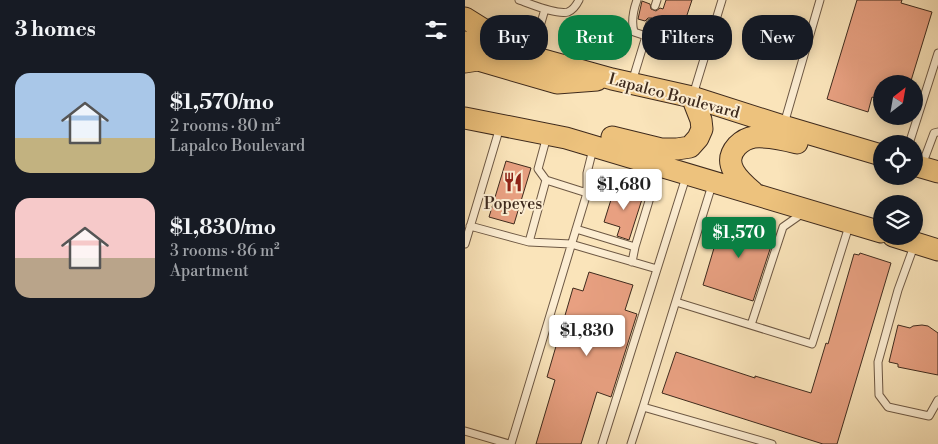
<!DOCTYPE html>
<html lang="en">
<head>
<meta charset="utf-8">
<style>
	:root { --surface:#171b24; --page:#242831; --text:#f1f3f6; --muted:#9ea1a6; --accent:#0b8043 }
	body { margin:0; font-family:"Libre Bodoni",serif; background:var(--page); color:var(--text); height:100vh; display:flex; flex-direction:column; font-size:19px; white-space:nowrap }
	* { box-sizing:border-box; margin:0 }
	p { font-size:16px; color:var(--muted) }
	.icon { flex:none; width:28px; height:28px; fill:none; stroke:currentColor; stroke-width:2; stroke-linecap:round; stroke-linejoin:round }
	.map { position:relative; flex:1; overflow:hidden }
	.sheet { display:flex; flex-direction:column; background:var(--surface); width:465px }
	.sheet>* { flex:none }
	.guide { position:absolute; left:15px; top:15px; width:382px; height:45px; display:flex; gap:10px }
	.needle { width:32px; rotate:31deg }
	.tools { position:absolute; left:408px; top:75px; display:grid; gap:10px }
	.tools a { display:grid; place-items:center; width:50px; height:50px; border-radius:50%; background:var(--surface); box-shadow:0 2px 12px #0003; font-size:25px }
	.price { position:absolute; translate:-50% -42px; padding:0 11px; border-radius:5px; background:#fff; color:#222; font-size:16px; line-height:32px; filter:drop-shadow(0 1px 2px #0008) }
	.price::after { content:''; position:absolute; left:50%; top:30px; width:15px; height:11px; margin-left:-8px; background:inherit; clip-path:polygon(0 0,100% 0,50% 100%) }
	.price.on { background:var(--accent); color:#fff }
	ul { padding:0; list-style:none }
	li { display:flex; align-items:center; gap:15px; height:125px; padding:0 15px }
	li span { display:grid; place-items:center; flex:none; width:140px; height:100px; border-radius:15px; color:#555 }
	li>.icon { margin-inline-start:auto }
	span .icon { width:60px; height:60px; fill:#fffc; stroke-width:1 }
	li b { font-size:21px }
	h2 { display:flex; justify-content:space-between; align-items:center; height:60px; padding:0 15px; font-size:21px }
	.pill { padding:0 18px; border-radius:20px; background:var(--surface); box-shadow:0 2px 12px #0003; font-size:18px; line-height:45px }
	.pill.on { background:var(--accent); color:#fff }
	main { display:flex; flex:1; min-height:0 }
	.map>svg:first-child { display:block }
	.building { fill:#e8a081; stroke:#3e2a1d }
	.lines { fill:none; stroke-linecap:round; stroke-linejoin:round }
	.service-casing { stroke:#6d5844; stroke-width:9 }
	.primary-casing { stroke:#3e2a1d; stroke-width:23 }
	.service { stroke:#fcedd2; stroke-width:7 }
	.primary { stroke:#edc27d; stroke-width:21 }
	.labels { text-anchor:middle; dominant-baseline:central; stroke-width:4; stroke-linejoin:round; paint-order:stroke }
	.street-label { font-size:16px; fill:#3e2a1d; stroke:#fcedd2 }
	.poi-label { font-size:16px; fill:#3e2a1d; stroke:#fcedd2 }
</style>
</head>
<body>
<main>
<section class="sheet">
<h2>3 homes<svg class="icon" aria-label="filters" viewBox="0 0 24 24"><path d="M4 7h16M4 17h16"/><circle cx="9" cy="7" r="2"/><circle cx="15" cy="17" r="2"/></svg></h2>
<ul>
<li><span style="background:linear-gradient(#a9c7e8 65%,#c2b280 0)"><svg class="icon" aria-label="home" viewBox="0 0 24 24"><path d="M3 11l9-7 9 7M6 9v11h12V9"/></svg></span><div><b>$1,570/mo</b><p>2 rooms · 80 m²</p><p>Lapalco Boulevard</p></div></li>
<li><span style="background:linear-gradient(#f6c9c9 60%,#b9a48a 0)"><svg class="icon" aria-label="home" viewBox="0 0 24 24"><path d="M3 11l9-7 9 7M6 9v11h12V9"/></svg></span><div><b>$1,830/mo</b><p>3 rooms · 86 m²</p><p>Apartment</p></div></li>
</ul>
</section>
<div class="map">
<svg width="473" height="444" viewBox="0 0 473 444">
	<rect width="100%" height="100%" fill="#fae4ba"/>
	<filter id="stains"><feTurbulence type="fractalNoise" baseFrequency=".004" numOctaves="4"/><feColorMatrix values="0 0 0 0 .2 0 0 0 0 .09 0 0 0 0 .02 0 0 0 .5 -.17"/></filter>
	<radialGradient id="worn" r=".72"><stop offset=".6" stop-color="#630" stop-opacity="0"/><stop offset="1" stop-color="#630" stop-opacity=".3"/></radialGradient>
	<!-- building -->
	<path class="building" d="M 201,0 L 227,0 L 208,57 L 185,50 L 193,25 L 190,24 L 190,21 L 187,18 L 183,18 L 180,21 L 173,19 L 177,1 L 185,4 L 186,9 L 191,11 L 195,8 L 198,9 Z
		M 392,0 L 437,0 L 436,3 L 467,12 L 445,84 L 416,84 L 416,100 L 407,97 L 403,112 L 362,99 Z
		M 41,161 L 66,168 L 49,224 L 24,217 Z
		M 160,187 L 179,193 L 164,240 L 152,236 L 155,227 L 139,222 L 149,190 L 158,193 Z
		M 258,218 L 310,234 L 288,301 L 238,285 Z
		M 395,253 L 426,263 L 372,444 L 358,444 L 197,393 L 211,352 L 290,378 L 290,376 L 346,393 L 361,343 L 363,344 L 389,254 L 394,255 Z
		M 124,272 L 168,285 L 160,310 L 172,314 L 146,397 L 132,392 L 116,444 L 71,444 L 90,380 L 82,377 L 108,288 L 118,291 Z
		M 433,325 L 445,328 L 448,326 L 457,325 L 463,326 L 473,333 L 473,375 L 433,367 L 433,364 L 424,362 Z"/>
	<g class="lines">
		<defs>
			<path id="service" d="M 54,0 C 66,4 91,15 103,12 C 108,10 112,4 114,0
				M 172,0 C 168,11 166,21 169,32 L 181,36
				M 190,6 L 192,0
				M 67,54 L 80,9
				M 167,82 L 185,23
				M 228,95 L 257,0
				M 319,124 L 355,0
				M 444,144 L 473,53
				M 457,165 L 469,133 L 473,132
				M 81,180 L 73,169 L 82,136
				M 122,193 L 122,173 L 128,149
				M 5,226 L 64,242 L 106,244 L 192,269
				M 111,229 L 170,247 L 194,168
				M 0,244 L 35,127
				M 449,246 L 433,290 L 413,362 L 414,395 L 423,407 L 464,416 L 473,400
				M 167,262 L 170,247
				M 211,302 L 347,344 L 384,226
				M 286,325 L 318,227 L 338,213
				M 178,407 L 247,185
				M 0,431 L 44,444
				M 46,444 L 122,193 L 81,180 L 64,242
				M 137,444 L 221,177
				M 166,444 L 178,407 L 307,444"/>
			<path id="primary" d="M 0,18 L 45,46
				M 0,42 L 57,54 L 147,79 L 227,97 L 318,126 L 416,155
				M 0,62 L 13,60 L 92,83 L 132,80
				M 0,118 L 101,138 L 416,232
				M 147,137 L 196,149 L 212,149 L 225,147 L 233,138 L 237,129 L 236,120 L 227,97
				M 449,165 L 473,172
				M 288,192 C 274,180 256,164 272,146 C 277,141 282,138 289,137 C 304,136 318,139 332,143
				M 428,236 L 473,250"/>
		</defs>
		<!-- service casing -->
		<use href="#service" class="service-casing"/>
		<!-- primary casing -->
		<use href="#primary" class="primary-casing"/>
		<!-- service -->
		<use href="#service" class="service"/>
		<!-- primary -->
		<use href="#primary" class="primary"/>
	</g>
	<!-- icons -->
	<defs>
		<symbol id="restaurant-bare" viewBox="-9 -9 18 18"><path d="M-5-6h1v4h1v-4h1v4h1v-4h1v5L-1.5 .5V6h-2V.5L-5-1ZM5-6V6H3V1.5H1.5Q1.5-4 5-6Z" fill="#8f2418" stroke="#fcedd2" stroke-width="2.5" paint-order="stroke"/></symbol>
	</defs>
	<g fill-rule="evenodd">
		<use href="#restaurant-bare" x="34" y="168" width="28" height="28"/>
	</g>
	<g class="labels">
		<!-- street labels -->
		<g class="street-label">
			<text transform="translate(209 96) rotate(15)">Lapalco Boulevard</text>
		</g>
		<!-- poi labels -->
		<g class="poi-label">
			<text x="48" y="204">Popeyes</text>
		</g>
	</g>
	<rect width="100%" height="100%" filter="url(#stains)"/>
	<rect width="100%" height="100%" fill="url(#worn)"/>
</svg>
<div class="tools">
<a><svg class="needle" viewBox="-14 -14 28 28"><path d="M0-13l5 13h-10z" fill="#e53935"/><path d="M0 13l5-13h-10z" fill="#9ea1a6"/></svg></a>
<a><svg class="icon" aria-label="locate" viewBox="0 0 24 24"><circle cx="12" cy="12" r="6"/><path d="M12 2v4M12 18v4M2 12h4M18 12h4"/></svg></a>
<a><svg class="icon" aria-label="layers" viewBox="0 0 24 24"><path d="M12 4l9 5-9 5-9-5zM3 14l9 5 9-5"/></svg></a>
</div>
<b class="price" style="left:159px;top:211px">$1,680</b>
<b class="price on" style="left:274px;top:259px">$1,570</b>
<b class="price" style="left:122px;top:357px">$1,830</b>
<div class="guide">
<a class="pill">Buy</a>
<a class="pill on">Rent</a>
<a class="pill">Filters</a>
<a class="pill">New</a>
</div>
</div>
</main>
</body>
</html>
